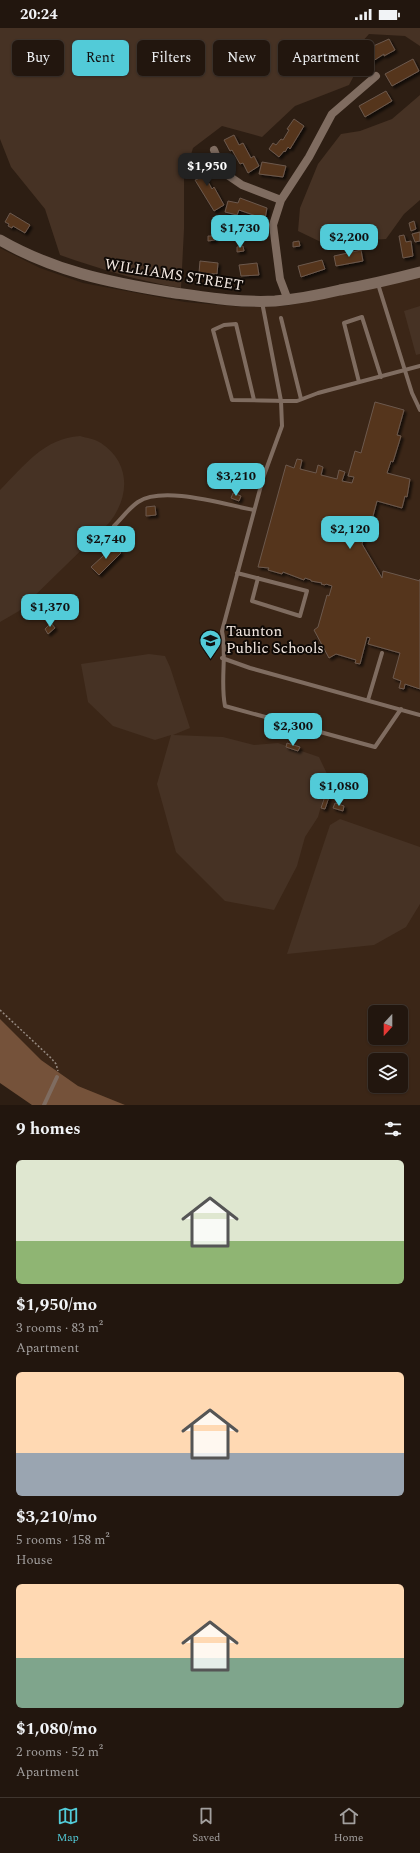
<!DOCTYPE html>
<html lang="en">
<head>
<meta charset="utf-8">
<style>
	:root { --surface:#22160e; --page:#2e231c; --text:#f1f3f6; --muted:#a29f9e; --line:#3f352e; --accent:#52cbd8 }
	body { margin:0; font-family:Spectral,serif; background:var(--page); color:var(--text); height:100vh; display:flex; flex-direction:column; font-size:15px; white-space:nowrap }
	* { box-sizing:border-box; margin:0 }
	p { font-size:13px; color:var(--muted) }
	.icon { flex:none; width:22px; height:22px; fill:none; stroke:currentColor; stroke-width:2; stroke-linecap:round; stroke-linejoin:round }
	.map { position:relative; height:1077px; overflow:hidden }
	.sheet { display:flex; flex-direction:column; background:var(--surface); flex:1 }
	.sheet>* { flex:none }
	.banner { position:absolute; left:12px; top:12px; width:396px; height:36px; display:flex; gap:8px }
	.needle { width:26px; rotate:201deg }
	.controls { position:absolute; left:368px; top:977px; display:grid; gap:8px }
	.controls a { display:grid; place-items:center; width:40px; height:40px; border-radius:6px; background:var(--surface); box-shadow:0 1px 3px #0004,0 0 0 1px var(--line); font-size:20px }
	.price { position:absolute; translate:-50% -34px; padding:0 9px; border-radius:8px; background:var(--accent); color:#111; font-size:13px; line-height:26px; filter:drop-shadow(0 1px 2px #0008) }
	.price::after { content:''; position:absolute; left:50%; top:24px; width:12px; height:9px; margin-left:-6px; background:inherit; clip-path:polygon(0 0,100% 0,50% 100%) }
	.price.current { background:#222; color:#fff }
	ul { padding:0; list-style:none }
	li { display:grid; align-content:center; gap:8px; height:212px; padding:0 16px }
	li span { display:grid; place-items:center; height:124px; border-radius:6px; color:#555 }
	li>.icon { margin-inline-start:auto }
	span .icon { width:72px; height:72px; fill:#fffc; stroke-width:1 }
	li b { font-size:17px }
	h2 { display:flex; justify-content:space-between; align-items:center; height:48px; padding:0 16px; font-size:17px }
	.chip { padding:0 14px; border-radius:6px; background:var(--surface); box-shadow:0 1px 3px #0004,0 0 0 1px var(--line); font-size:14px; line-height:36px }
	.chip.current { background:var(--accent); color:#111 }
	.status { display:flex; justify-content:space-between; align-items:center; height:28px; padding:0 20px; background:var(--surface); direction:ltr }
	.status svg { height:11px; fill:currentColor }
	.dock { display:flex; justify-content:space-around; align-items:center; height:56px; border-top:1px solid var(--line); background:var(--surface); font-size:11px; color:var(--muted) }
	.dock a { display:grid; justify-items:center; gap:2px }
	.dock .current { color:var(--accent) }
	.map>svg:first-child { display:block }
	.built { fill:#3b2617; fill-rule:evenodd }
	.green { fill:#463224 }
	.water { fill:#75523a }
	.building { fill:#55341c; stroke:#6c594d; filter:url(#shadow) }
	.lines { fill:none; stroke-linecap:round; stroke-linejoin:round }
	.path { stroke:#958980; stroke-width:1.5; stroke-dasharray:2 2; stroke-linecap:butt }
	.service { stroke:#7f6c60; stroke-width:4 }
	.minor { stroke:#7f6c60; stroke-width:8 }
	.tertiary { stroke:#7f6c60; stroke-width:11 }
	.labels { text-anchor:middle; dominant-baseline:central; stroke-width:4; stroke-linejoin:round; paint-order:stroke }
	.street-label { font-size:15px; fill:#f6ebe4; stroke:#100a06 }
	.poi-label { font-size:15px; fill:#f6ebe4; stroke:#100a06; text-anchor:start }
</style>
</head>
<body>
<div class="status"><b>20:24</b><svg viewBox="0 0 49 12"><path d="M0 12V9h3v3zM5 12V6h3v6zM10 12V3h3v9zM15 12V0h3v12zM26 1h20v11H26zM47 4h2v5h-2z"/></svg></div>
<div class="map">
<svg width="420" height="1077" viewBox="0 0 420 1077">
	<defs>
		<filter id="shadow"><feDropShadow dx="2.5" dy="2.5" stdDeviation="1" flood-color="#0009"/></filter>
	</defs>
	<rect width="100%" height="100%" fill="#2d1e13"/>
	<!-- built -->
	<path class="built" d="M 0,220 L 40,240 L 83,255 L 185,274 L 243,279 L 286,278 L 420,248 L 420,1077 L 105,1077 L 53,1046 L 0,1001 ZM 375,984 L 401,984 L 401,1010 L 375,1010 ZM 375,1032 L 401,1032 L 401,1058 L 375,1058 Z"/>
	<!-- green -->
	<path class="green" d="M 0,0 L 420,0 L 420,18 L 405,8 L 369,6 L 353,24 L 359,38 L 349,57 L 295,78 L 262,109 L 222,98 L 193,120 L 184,150 L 184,201 L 181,260 C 139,253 100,241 60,227 L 45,181 L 11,139 L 0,111 Z
		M 420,67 L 420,172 L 404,186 L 386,211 L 323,215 L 298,203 L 300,180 L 318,136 L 341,106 L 360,103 L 392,91 Z
		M 420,278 L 420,326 L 416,327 L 404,283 Z
		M 80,408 C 87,410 95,411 101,415 C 131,435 130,469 109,495 L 19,583 L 0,594 L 0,462 C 24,438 44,410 80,408 Z
		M 149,626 L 165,628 L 170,639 L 190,700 L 173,707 L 223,709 L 254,717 L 278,715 L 319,729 L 329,750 L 318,789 L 305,809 L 297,838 L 274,882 L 225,873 L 176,824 L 157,756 L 171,707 L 155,712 L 113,698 L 88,674 L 81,636 Z
		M 340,791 L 420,819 L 420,876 L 406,899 L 374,917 L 287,926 L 330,797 Z"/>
	<!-- water -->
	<path class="water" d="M 0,991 L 41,1032 L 78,1058 L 125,1077 L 32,1077 L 0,1055 Z"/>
	<!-- building -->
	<path class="building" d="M 389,11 L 395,22 L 384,28 L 384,26 L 367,37 L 362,26 L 372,21 L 371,19 Z
		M 413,31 L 419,43 L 392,58 L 385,46 Z
		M 386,63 L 392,73 L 365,89 L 359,78 Z
		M 294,91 L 304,98 L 290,121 L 288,119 L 285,124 L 284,123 L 279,129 L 269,121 L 273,115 L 276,117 L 281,111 L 283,112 L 289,102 L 287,101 Z
		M 234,107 L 239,117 L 243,115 L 251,130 L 254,128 L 259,138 L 248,145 L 243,135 L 240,136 L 232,122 L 230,123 L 224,112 Z
		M 203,134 L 209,145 L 205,148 L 212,161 L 214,159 L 224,177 L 214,183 L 195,152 L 198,151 L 192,140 Z
		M 262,134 L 286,138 L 283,149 L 259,146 Z
		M 240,170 L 267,180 L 265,191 L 239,182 L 237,187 L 225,184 L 228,173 L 238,175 Z
		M 10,185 L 30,197 L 25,205 L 13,198 L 12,200 L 8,198 L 9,196 L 5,194 Z
		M 414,193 L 416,201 L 411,203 L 409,195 Z
		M 420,204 L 420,213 L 415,214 L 412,206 Z
		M 404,207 L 406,214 L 411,213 L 413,228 L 403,230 L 399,208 Z
		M 208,208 L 214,208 L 215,212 L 208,213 Z
		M 299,213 L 300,218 L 293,219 L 293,214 Z
		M 243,218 L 244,223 L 237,224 L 237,219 Z
		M 361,222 L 363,233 L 336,238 L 334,228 Z
		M 322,232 L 325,241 L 301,249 L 298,238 Z
		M 200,233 L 218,235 L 217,246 L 199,245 Z
		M 257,235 L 259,247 L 241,248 L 239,237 Z
		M 375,374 L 404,382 L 397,407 L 401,408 L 393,434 L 391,433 L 387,445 L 410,451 L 407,469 L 405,468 L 402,480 L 377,473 L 369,503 L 366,502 L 362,516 L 382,550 L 383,543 L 420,553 L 420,551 L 420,661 L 405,656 L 404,661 L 399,660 L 401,653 L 393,650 L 400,625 L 368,616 L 370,610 L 367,609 L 360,636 L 355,635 L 356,632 L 336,626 L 329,630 L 314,602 L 318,599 L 327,567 L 329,568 L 332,558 L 326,556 L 325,557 L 321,556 L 322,555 L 311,553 L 311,552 L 305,550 L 304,552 L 283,544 L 282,546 L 268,542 L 269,540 L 258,539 L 286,437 L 294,440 L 297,431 L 302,432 L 300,441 L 316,445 L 318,437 L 323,439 L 321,447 L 337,451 L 339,442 L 345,444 L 342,453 L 352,455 L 354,449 L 348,448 L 355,423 L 361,425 Z
		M 233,465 L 241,468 L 239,473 L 231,470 Z
		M 155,478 L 156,487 L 146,488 L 146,479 Z
		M 114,518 L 121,525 L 99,547 L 91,539 Z
		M 51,595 L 55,600 L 48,606 L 45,601 Z
		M 287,715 L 300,719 L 298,723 L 286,719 Z
		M 325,768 L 329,769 L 325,781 L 321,780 Z
		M 335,775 L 344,778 L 343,783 L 333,780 Z"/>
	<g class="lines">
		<!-- path -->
		<path class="path" d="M 0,982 L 51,1030 L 56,1036 L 58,1043"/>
		<!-- service -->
		<path class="service" d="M 378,256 L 412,365 L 420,382
			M 281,290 L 301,371
			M 359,354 L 344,295 L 362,289 L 381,349
			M 254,372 L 236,296 L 224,297 L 213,302 L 232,372 C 249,372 265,372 281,373 L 262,274
			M 114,498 C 122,490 129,480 138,474 C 163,457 226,477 254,482
			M 237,545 L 307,563 L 300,588 L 252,573 L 258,550
			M 222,630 L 250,640 L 420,687
			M 368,672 L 382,625
			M 401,681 L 375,719 L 225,678 C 220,653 227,628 222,603 L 263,450 L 282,398 L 281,373 L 297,373 L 318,365 L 420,338
			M 44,1077 L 57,1049"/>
		<!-- minor -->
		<path class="minor" d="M 214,122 L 223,144 L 242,157 L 281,172
			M 288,272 L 280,251 L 273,197 L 281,172 L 309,129 L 332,86 L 376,48"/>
		<!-- tertiary -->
		<path class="tertiary" d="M 0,212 C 54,243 108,254 169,264 C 204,269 239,275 275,273 C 297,271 319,267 340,262 C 367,257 393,251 420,244"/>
	</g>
	<!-- icons -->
	<defs>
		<symbol id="school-pin" viewBox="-11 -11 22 30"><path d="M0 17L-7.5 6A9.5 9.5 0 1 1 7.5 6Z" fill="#52cbd8" stroke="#100a06"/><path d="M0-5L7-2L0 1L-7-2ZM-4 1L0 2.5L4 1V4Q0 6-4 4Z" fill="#111"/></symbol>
	</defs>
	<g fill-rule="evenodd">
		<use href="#school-pin" x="198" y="600" width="25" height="34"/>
	</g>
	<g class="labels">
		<!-- street labels -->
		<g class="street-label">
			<text transform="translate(174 247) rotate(9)">WILLIAMS STREET</text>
		</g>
		<!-- poi labels -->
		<g class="poi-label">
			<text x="226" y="603">Taunton<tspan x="226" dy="17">Public Schools</tspan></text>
		</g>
	</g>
</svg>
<div class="controls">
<a><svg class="needle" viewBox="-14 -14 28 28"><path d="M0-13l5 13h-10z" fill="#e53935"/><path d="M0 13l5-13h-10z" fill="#a29f9e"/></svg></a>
<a><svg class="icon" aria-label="layers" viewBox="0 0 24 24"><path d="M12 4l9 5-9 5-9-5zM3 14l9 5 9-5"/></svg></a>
</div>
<b class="price current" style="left:207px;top:159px">$1,950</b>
<b class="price" style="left:240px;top:221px">$1,730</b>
<b class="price" style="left:349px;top:230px">$2,200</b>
<b class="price" style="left:236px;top:469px">$3,210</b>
<b class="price" style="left:350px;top:522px">$2,120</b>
<b class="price" style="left:106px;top:532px">$2,740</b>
<b class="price" style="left:50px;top:600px">$1,370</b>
<b class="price" style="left:293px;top:719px">$2,300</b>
<b class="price" style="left:339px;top:779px">$1,080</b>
<div class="banner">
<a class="chip">Buy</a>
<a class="chip current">Rent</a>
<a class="chip">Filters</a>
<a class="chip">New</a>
<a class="chip">Apartment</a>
</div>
</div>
<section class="sheet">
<h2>9 homes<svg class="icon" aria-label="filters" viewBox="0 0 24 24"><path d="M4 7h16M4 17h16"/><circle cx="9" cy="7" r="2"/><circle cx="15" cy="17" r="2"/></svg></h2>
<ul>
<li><span style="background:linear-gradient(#dfe7d0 65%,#8fb573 0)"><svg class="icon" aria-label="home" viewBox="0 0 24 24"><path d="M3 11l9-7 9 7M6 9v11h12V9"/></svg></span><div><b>$1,950/mo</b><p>3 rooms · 83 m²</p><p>Apartment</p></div></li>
<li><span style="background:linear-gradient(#ffd9b3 65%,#9aa5b1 0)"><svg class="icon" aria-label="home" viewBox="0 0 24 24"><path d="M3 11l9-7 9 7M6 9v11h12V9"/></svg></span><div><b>$3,210/mo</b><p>5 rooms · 158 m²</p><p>House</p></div></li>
<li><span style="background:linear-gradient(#ffd9b3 60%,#7fa58c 0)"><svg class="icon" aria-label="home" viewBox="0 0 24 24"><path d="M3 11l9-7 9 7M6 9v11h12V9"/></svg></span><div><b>$1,080/mo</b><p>2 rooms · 52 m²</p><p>Apartment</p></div></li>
</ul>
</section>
<nav class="dock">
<a class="current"><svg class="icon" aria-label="map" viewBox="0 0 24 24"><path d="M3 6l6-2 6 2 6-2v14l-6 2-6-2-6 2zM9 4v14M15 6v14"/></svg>Map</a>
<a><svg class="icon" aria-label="saved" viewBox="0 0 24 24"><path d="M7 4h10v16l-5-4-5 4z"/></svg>Saved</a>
<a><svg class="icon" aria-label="home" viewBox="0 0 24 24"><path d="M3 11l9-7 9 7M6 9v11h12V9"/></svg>Home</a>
</nav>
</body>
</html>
